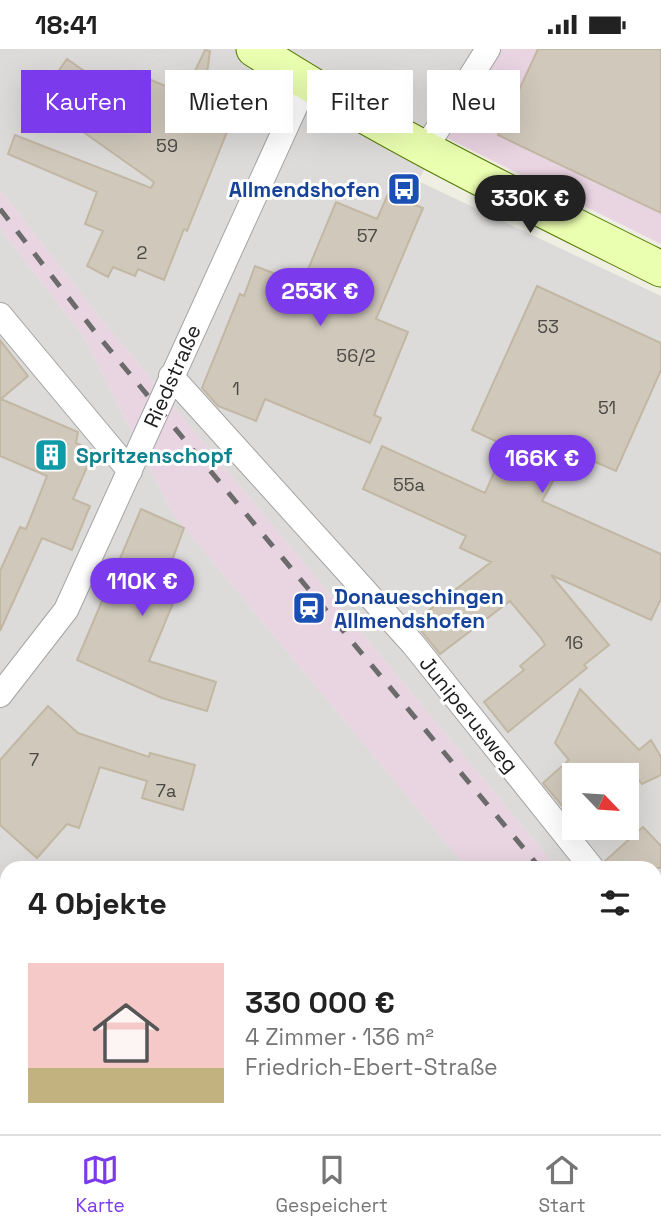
<!DOCTYPE html>
<html lang="de">
<head>
<meta charset="utf-8">
<style>
	:root { --surface:#fff; --page:#f2f2f2; --text:#222; --muted:#767676; --line:#e0e0e0; --accent:#7c3aed }
	body { margin:0; font-family:"Space Grotesk",sans-serif; background:var(--page); color:var(--text); height:100vh; display:flex; flex-direction:column; font-size:26px; white-space:nowrap }
	* { box-sizing:border-box; margin:0 }
	p { font-size:23px; color:var(--muted) }
	.icon { flex:none; width:38px; height:38px; fill:none; stroke:currentColor; stroke-width:2; stroke-linecap:round; stroke-linejoin:round }
	.map { position:relative; flex:1; overflow:hidden }
	.details { position:absolute; left:0px; top:812px; width:662px; height:273px; display:flex; flex-direction:column; background:var(--surface); border-radius:21px 21px 0 0; box-shadow:0 7px 28px #0002 }
	.details>* { flex:none }
	.guide { position:absolute; left:21px; top:21px; width:620px; height:63px; display:flex; gap:14px }
	.needle { width:46px; rotate:115deg }
	.buttons { position:absolute; left:562px; top:714px; display:grid; gap:14px }
	.buttons a { display:grid; place-items:center; width:77px; height:77px; border-radius:0px; background:var(--surface); box-shadow:0 7px 28px #0002; font-size:35px }
	.price { position:absolute; translate:-50% -60px; padding:0 16px; border-radius:24px; background:var(--accent); color:#fff; font-size:23px; line-height:46px; filter:drop-shadow(0 2px 4px #0008) }
	.price::after { content:''; position:absolute; left:50%; top:42px; width:21px; height:16px; margin-left:-10px; background:inherit; clip-path:polygon(0 0,100% 0,50% 100%) }
	.price.selected { background:#222; color:#fff }
	ul { padding:0; list-style:none }
	li { display:flex; align-items:center; gap:21px; height:175px; padding:0 28px }
	li span { display:grid; place-items:center; flex:none; width:196px; height:140px; border-radius:0px; color:#555 }
	li>.icon { margin-inline-start:auto }
	span .icon { width:84px; height:84px; fill:#fffc; stroke-width:1 }
	li b { font-size:30px }
	h2 { display:flex; justify-content:space-between; align-items:center; height:84px; padding:0 28px; font-size:30px }
	.tag { padding:0 24px; border-radius:0px; background:var(--surface); box-shadow:0 7px 28px #0002; font-size:24px; line-height:63px }
	.tag.selected { background:var(--accent); color:#fff }
	.status { display:flex; justify-content:space-between; align-items:center; height:49px; padding:0 35px; background:var(--surface); direction:ltr }
	.status svg { height:19px; fill:currentColor }
	.dock { display:flex; justify-content:space-around; align-items:center; height:98px; border-top:2px solid var(--line); background:var(--surface); font-size:19px; color:var(--muted) }
	.dock a { display:grid; justify-items:center; gap:4px }
	.dock .selected { color:var(--accent) }
	.map>svg:first-child { display:block }
	.residential { fill:#dcdbda; fill-rule:evenodd }
	.industrial { fill:#e9d4e1 }
	.building { fill:#d0c8bb; stroke:#c2b7a3; stroke-width:2 }
	.lines { fill:none; stroke-linecap:round; stroke-linejoin:round }
	.street-casing { stroke:#a4a4a4; stroke-width:26 }
	.secondary-casing { stroke:#537900; stroke-width:37 }
	.street { stroke:#fff; stroke-width:24 }
	.secondary { stroke:#ebffb1; stroke-width:35 }
	.rail { stroke:#6b6b6b; stroke-width:5; stroke-dasharray:14 14; stroke-linecap:butt }
	.labels { text-anchor:middle; dominant-baseline:central; stroke-width:6; stroke-linejoin:round; paint-order:stroke }
	.number-label { font-size:18px; fill:#4a4844 }
	.transit-label { font-size:21px; font-weight:bold; fill:#164399; stroke:#fff; text-anchor:end }
	.street-label { font-size:21px; fill:#1d1d1d; stroke:#fff }
	.culture-label { font-size:21px; font-weight:bold; fill:#0d838f; stroke:#fff; text-anchor:start }
</style>
</head>
<body>
<div class="status"><b>18:41</b><svg viewBox="0 0 49 12"><path d="M0 12V9h3v3zM5 12V6h3v6zM10 12V3h3v9zM15 12V0h3v12zM26 1h20v11H26zM47 4h2v5h-2z"/></svg></div>
<div class="map">
<svg width="661" height="1085" viewBox="0 0 661 1085">
	<rect width="100%" height="100%" fill="#efeee2"/>
	<!-- residential -->
	<path class="residential" d="M 0,0 L 492,0 L 418,132 L 661,247 L 661,944 L 655,936 L 654,819 L 557,819 L 102,271 L 0,141 ZM 574,726 L 626,726 L 626,779 L 574,779 Z
		M 0,179 L 84,288 L 174,466 L 467,819 L 7,819 L 7,1078 L 654,1078 L 655,1044 L 661,1052 L 661,1085 L 0,1085 Z"/>
	<!-- industrial -->
	<path class="industrial" d="M 492,0 L 661,0 L 661,195 L 443,87 Z
		M 0,141 L 102,271 L 557,819 L 467,819 L 174,466 L 84,288 L 0,179 Z
		M 655,936 L 661,944 L 661,1052 L 655,1044 Z"/>
	<!-- building -->
	<path class="building" d="M 538,0 L 661,0 L 661,164 L 498,86 Z
		M 205,1 L 210,2 L 202,61 L 231,73 L 187,182 L 184,180 L 164,231 L 138,220 L 135,227 L 113,218 L 108,228 L 87,217 L 103,182 L 85,175 L 97,143 L 8,105 L 15,86 L 151,139 L 154,133 L 38,51 L 67,10 L 118,46 L 130,22 L 184,45 Z
		M 388,145 L 423,159 L 376,270 L 408,283 L 374,366 L 381,369 L 370,394 L 265,350 L 256,372 L 218,357 L 202,339 L 240,245 L 244,247 L 255,217 L 302,235 L 336,153 L 377,170 Z
		M 537,237 L 661,294 L 661,321 L 616,422 L 570,402 L 542,452 L 661,505 L 661,550 L 651,571 L 551,526 L 609,596 L 584,616 L 587,619 L 508,683 L 484,653 L 524,621 L 520,617 L 545,596 L 541,589 L 510,552 L 440,605 L 414,573 L 491,513 L 460,499 L 466,487 L 363,440 L 382,397 L 485,444 L 506,397 L 472,381 Z
		M 0,291 L 28,327 L 1,350 L 78,383 L 76,394 L 94,402 L 73,450 L 90,457 L 72,501 L 42,489 L 0,582 L 0,522 L 20,478 L 26,480 L 47,427 L 0,407 Z
		M 141,460 L 184,479 L 161,541 L 176,547 L 149,612 L 216,633 L 207,662 L 162,649 L 77,611 Z
		M 580,640 L 639,701 L 651,691 L 661,708 L 661,726 L 642,735 L 635,726 L 574,726 L 574,771 L 543,734 L 569,711 L 555,694 Z
		M 48,657 L 78,684 L 149,708 L 150,704 L 195,716 L 183,761 L 142,749 L 147,732 L 100,718 L 79,779 L 67,775 L 37,809 L 0,776 L 0,711 Z
		M 643,778 L 661,797 L 661,819 L 607,819 L 605,812 Z"/>
	<g class="lines">
		<defs>
			<path id="street" d="M 425,100 L 488,0
				M 0,266 L 130,422
				M 171,327 L 413,595 L 592,819
				M 0,646 L 66,561 L 306,34
				M 654,883 L 661,886
				M 654,1062 L 661,1071
				M 0,1066 L 7,1067
				M 112,1078 L 179,1085"/>
			<path id="secondary" d="M 254,0 C 384,84 523,151 661,220"/>
		</defs>
		<!-- street casing -->
		<use href="#street" class="street-casing"/>
		<!-- secondary casing -->
		<use href="#secondary" class="secondary-casing"/>
		<!-- street -->
		<use href="#street" class="street"/>
		<!-- secondary -->
		<use href="#secondary" class="secondary"/>
		<!-- rail -->
		<path class="rail" d="M 0,160 L 95,283 L 540,819
			M 654,959 L 661,967"/>
	</g>
	<!-- icons -->
	<defs>
		<symbol id="bus-square" viewBox="-11 -11 22 22"><rect x="-9" y="-9" width="18" height="18" rx="4" fill="#1a4fb4" stroke="#fff"/><path d="M-5-6H5V4H4V6H2V4H-2V6H-4V4H-5ZM-3.5-4V0h7V-4ZM-3.5 1.2v1.5H-2V1.2ZM2 1.2v1.5H3.5V1.2Z" fill="#fff"/></symbol>
		<symbol id="building-square" viewBox="-11 -11 22 22"><rect x="-9" y="-9" width="18" height="18" rx="4" fill="#0f9aa8" stroke="#fff"/><path d="M-4-6H4V6H1V3H-1V6H-4ZM-2.5-4.3h1.7v1.8h-1.7ZM.8-4.3h1.7v1.8H.8ZM-2.5-1h1.7V.8h-1.7ZM.8-1h1.7V.8H.8Z" fill="#fff"/></symbol>
		<symbol id="station-square" viewBox="-11 -11 22 22"><rect x="-9" y="-9" width="18" height="18" rx="4" fill="#1a4fb4" stroke="#fff"/><path d="M-3-6H3Q5-6 5-4V2Q5 4 3 4L4.5 6H3L1.5 4h-3L-3 6H-4.5L-3 4Q-5 4-5 2V-4Q-5-6-3-6ZM-3.5-4v3h7v-3ZM-3.5 1v1.5H-2V1ZM2 1v1.5H3.5V1Z" fill="#fff"/></symbol>
	</defs>
	<g fill-rule="evenodd">
		<use href="#bus-square" x="385" y="121" width="38" height="38"/>
		<use href="#building-square" x="32" y="387" width="38" height="38"/>
		<use href="#station-square" x="290" y="540" width="38" height="38"/>
	</g>
	<g class="labels">
		<!-- number labels -->
		<g class="number-label">
			<text x="167" y="96">59</text>
			<text x="367" y="186">57</text>
			<text x="142" y="203">2</text>
			<text x="548" y="277">53</text>
			<text x="356" y="306">56/2</text>
			<text x="236" y="339">1</text>
			<text x="607" y="358">51</text>
			<text x="409" y="435">55a</text>
			<text x="574" y="593">16</text>
			<text x="34" y="710">7</text>
			<text x="166" y="741">7a</text>
		</g>
		<!-- transit labels -->
		<g class="transit-label">
			<text x="380" y="140">Allmendshofen</text>
			<text x="334" y="547" text-anchor="start">Donaueschingen<tspan x="334" dy="24">Allmendshofen</tspan></text>
		</g>
		<!-- street labels -->
		<g class="street-label">
			<text transform="translate(172 327) rotate(-66)">Riedstraße</text>
			<text transform="translate(469 665) rotate(51)">Juniperusweg</text>
		</g>
		<!-- culture labels -->
		<g class="culture-label">
			<text x="76" y="406">Spritzenschopf</text>
		</g>
	</g>
</svg>
<div class="buttons">
<a><svg class="needle" viewBox="-14 -14 28 28"><path d="M0-13l5 13h-10z" fill="#e53935"/><path d="M0 13l5-13h-10z" fill="#767676"/></svg></a>
</div>
<b class="price selected" style="left:530px;top:186px">330K €</b>
<b class="price" style="left:320px;top:279px">253K €</b>
<b class="price" style="left:542px;top:446px">166K €</b>
<b class="price" style="left:142px;top:569px">110K €</b>
<div class="guide">
<a class="tag selected">Kaufen</a>
<a class="tag">Mieten</a>
<a class="tag">Filter</a>
<a class="tag">Neu</a>
</div>
<section class="details">
<h2>4 Objekte<svg class="icon" aria-label="filters" viewBox="0 0 24 24"><path d="M4 7h16M4 17h16"/><circle cx="9" cy="7" r="2"/><circle cx="15" cy="17" r="2"/></svg></h2>
<ul>
<li><span style="background:linear-gradient(#f6c9c9 75%,#c2b280 0)"><svg class="icon" aria-label="home" viewBox="0 0 24 24"><path d="M3 11l9-7 9 7M6 9v11h12V9"/></svg></span><div><b>330 000 €</b><p>4 Zimmer · 136 m²</p><p>Friedrich-Ebert-Straße</p></div></li>
</ul>
</section>
</div>
<nav class="dock">
<a class="selected"><svg class="icon" aria-label="map" viewBox="0 0 24 24"><path d="M3 6l6-2 6 2 6-2v14l-6 2-6-2-6 2zM9 4v14M15 6v14"/></svg>Karte</a>
<a><svg class="icon" aria-label="saved" viewBox="0 0 24 24"><path d="M7 4h10v16l-5-4-5 4z"/></svg>Gespeichert</a>
<a><svg class="icon" aria-label="home" viewBox="0 0 24 24"><path d="M3 11l9-7 9 7M6 9v11h12V9"/></svg>Start</a>
</nav>
</body>
</html>
